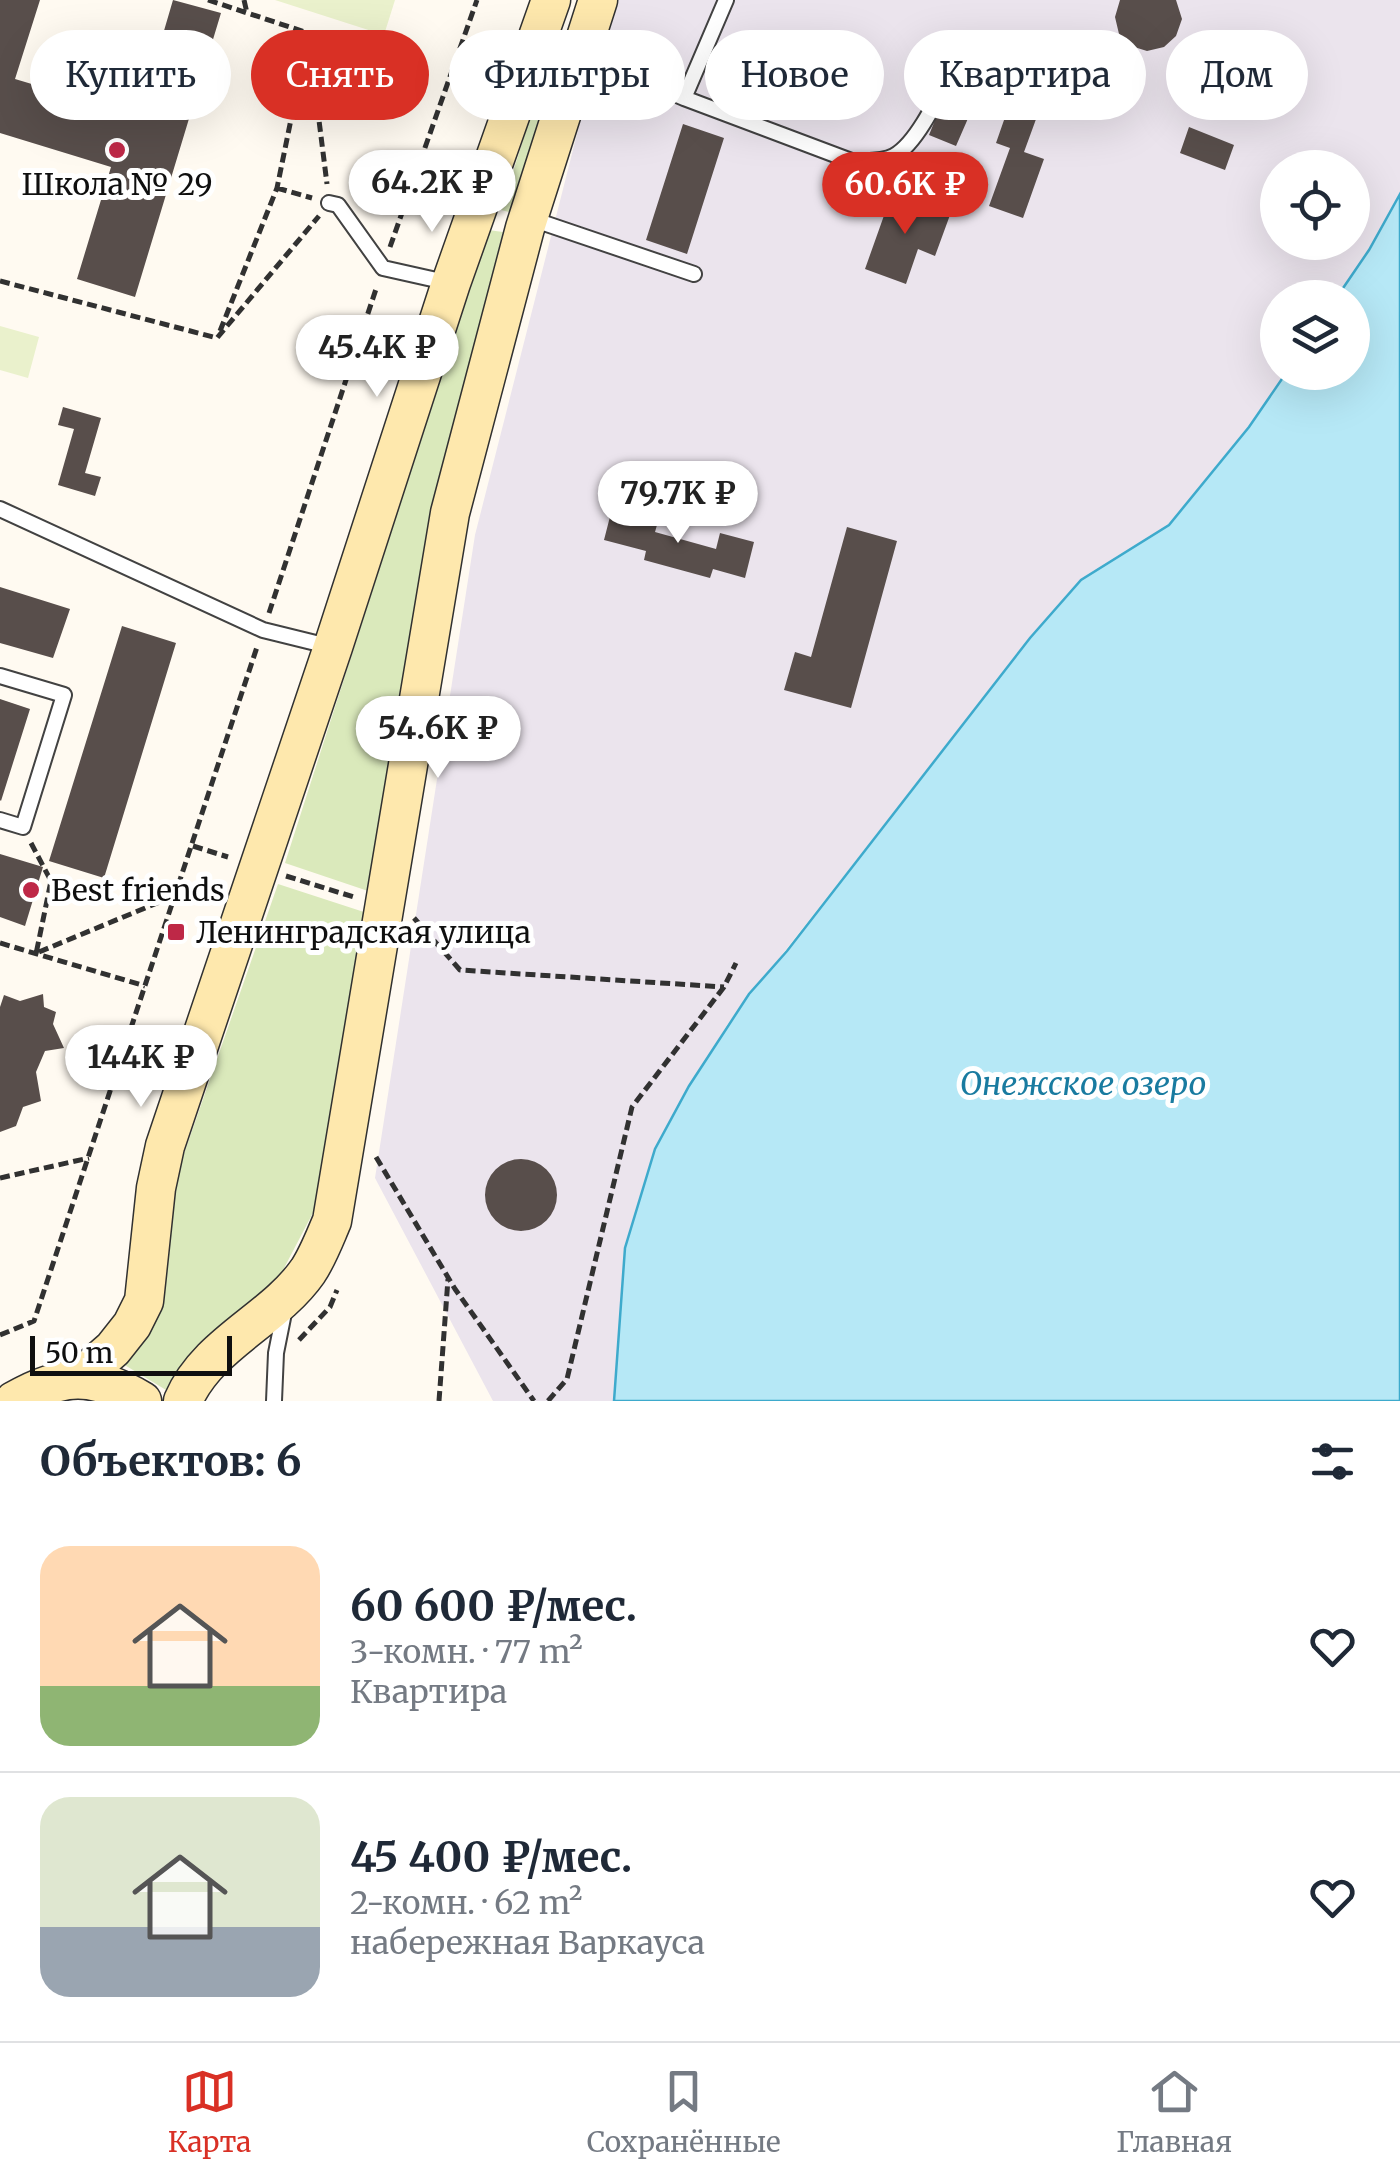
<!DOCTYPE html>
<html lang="ru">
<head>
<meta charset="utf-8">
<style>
	:root { --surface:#fff; --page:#f2f2f3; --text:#1f2937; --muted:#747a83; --line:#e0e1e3; --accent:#d93025 }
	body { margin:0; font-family:Merriweather,serif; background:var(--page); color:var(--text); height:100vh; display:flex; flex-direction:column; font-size:38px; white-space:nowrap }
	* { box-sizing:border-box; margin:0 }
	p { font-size:32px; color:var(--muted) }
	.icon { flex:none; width:55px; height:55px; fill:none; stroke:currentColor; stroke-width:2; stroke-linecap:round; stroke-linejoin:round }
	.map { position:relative; height:1401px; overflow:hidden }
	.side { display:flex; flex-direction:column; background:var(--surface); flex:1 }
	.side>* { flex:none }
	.banner { position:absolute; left:30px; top:30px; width:1340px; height:90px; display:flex; gap:20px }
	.controls { position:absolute; left:1260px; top:150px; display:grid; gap:20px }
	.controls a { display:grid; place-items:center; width:110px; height:110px; border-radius:50%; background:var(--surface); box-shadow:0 10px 40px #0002; font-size:50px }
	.scale { position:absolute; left:30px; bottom:25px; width:202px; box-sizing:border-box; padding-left:10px; border:5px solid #0f0f0f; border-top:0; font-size:28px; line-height:35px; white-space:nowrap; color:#0f0f0f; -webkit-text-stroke:8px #fff; paint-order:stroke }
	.price { position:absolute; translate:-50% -85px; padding:0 22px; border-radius:35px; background:#fff; color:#222; font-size:32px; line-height:65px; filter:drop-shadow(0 2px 5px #0008) }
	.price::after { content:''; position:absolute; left:50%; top:60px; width:30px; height:22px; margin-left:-15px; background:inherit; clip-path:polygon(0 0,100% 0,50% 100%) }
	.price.on { background:var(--accent); color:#fff }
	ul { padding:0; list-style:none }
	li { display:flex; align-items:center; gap:30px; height:250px; padding:0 40px }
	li+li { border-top:2px solid var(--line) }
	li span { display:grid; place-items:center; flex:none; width:280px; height:200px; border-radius:30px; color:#555 }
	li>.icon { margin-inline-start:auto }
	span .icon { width:120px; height:120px; fill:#fffc; stroke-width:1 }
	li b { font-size:42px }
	h2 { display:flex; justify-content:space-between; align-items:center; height:120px; padding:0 40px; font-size:42px }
	.tag { padding:0 35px; border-radius:45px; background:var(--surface); box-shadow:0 10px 40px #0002; font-size:35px; line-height:90px }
	.tag.on { background:var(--accent); color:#fff }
	.tabs { display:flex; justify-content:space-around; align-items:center; height:140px; border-top:2px solid var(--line); background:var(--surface); font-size:28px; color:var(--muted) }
	.tabs a { display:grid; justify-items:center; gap:5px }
	.tabs .on { color:var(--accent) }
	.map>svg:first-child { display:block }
	.industrial { fill:#ebe4ed; fill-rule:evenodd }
	.green { fill:#dae9bb }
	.pitch { fill:#eaf1cc }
	.water { fill:#b6e8f6; stroke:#3eaacc; stroke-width:2.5 }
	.building { fill:#584e4b }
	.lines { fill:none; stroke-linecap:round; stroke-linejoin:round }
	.lane-casing { stroke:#424242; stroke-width:18 }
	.secondary-casing { stroke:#313131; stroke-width:41 }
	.path { stroke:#313131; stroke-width:5; stroke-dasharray:10 5; stroke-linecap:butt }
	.lane { stroke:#fff; stroke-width:14 }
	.secondary { stroke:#fee8ad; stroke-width:38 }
	.poi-dot { fill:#be2847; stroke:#fff; stroke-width:4 }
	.labels { text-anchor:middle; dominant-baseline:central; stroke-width:10; stroke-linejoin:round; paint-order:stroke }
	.poi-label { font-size:30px; fill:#0f0f0f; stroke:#fff; text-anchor:start }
	.water-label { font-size:32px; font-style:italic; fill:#197ba0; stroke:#fff }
</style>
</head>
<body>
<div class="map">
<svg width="1400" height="1401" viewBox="0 0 1400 1401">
	<rect width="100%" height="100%" fill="#fffaf1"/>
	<!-- industrial -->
	<path class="industrial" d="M 615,0 L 1400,0 L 1400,194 L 1369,250 L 1337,297 L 1278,298 L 1278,372 L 1286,373 L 1249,427 L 1169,525 L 1081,580 L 1030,638 L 727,1025 L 655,1149 L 625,1248 L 614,1401 L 493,1401 L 375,1178 L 475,535 L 603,32 ZM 1278,168 L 1352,168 L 1352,242 L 1278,242 Z"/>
	<!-- green -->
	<path class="green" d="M 548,61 L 558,69 L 513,213 L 501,210 Z
		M 488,230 L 503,232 L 436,497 L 371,892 L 285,863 Z
		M 278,884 L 367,913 L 316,1207 L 282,1272 L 260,1297 L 204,1340 L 171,1393 L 123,1364 L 161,1298 L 178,1171 Z"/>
	<!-- pitch -->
	<path class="pitch" d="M 275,0 L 395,0 L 384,35 Z
		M 0,326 L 39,337 L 28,378 L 0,370 Z"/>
	<!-- water -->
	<path class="water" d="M 1400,194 L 1400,1401 L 614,1401 L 625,1248 L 655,1149 L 689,1086 L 749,994 L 787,951 L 1030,638 L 1081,580 L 1169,525 L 1249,427 L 1286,373 L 1352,372 L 1352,298 L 1337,297 L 1369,250 Z"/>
	<!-- building -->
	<path class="building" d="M 0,0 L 40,0 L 15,79 L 139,116 L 173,0 L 221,13 L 135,297 L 77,279 L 111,167 L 0,133 Z
		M 1120,0 L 1176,0 L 1182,19 L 1176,36 L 1164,47 L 1147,51 L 1131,46 L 1119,34 L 1115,17 Z
		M 948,88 L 976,100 L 956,146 L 929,135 Z
		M 1011,100 L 1039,111 L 1024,152 L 1044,159 L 1023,218 L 989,206 L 1010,148 L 996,143 Z
		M 683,124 L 724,138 L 687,254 L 646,240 Z
		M 1189,127 L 1234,145 L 1225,170 L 1180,153 Z
		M 892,193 L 950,215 L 935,256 L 918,249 L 906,284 L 865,269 Z
		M 63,407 L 101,418 L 85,473 L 101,477 L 95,496 L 58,485 L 74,429 L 58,425 Z
		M 613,505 L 659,518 L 655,532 L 716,549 L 720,533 L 754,542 L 745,578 L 713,569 L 710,578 L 644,560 L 646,551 L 604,540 Z
		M 847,527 L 897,541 L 851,708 L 784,690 L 795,652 L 811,657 Z
		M 0,587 L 70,609 L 53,658 L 0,643 Z
		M 122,626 L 176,643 L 104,878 L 49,861 Z
		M 0,699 L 30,709 L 1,801 L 0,800 Z
		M 0,854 L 43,867 L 25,926 L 0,917 Z
		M 43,994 L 44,1007 L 56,1012 L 53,1024 L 64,1048 L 45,1051 L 36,1072 L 41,1101 L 23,1107 L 16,1126 L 0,1132 L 0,1007 L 4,995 L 20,1001 Z
		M485 1195a36 36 0 1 1 72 0a36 36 0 1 1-72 0Z"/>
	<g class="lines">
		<defs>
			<path id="lane" d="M 585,56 L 684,98 L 726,0
				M 684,98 L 854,162 C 867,161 883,162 894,156 C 921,141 945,81 960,54
				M 329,203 L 338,205 L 383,268 L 450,283
				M 529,218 L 694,274
				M 0,509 L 263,630 L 332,647
				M 0,676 L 64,695 L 23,827 L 0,820
				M 274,1401 L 276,1353 L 285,1308"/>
			<path id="secondary" d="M 80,1378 L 113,1349 L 132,1325 L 144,1301 L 156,1188 L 165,1146 L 333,647 L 451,283 L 551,0
				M 14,1401 C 62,1373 93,1372 142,1401
				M 183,1401 C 208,1343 273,1321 308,1271 C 318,1256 325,1237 332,1221 L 450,513 L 525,228 L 598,0"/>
		</defs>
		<!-- lane casing -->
		<use href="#lane" class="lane-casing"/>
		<!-- secondary casing -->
		<use href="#secondary" class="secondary-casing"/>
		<!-- path -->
		<path class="path" d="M 208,0 L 308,33 L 327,184
			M 244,0 L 247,13
			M 277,188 L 312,198
			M 390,247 L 477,0
			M 0,281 L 217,338 L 319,216
			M 220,331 L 277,188 L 307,41
			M 269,613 L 377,286
			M 31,843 L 51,881 L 36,954
			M 193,846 L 228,857
			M 286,876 L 357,898
			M 414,918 L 460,970 L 724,987
			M 0,943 L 145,986
			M 39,952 L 174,896
			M 376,1157 L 455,1289 L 534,1401
			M 0,1178 L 89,1158
			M 0,1335 L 34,1321 L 257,647
			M 299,1340 L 330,1307 L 337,1290
			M 439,1401 L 448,1279
			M 548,1401 L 567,1379 L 632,1107 L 724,987 L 736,963"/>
		<!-- lane -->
		<use href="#lane" class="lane"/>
		<!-- secondary -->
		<use href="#secondary" class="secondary"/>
	</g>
	<!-- markers -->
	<g class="poi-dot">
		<circle cx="117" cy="150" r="10"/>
		<circle cx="31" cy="890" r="10"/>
		<rect x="166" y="922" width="20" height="20" rx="5"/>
	</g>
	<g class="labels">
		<!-- poi labels -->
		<g class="poi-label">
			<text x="117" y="184" text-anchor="middle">Школа № 29</text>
			<text x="51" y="890">Best friends</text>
			<text x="196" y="932">Ленинградская улица</text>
		</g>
		<!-- water labels -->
		<g class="water-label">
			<text x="1083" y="1084">Онежское озеро</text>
		</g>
	</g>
</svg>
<div class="controls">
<a><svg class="icon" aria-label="locate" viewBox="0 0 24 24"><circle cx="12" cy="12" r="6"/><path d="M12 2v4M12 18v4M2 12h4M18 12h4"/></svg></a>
<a><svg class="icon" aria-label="layers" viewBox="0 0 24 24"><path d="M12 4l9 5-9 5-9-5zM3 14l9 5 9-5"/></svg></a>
</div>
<div class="scale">50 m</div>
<b class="price" style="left:432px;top:235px">64.2K ₽</b>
<b class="price on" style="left:905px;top:237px">60.6K ₽</b>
<b class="price" style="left:377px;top:400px">45.4K ₽</b>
<b class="price" style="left:678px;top:546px">79.7K ₽</b>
<b class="price" style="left:438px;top:781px">54.6K ₽</b>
<b class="price" style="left:141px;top:1110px">144K ₽</b>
<div class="banner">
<a class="tag">Купить</a>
<a class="tag on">Снять</a>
<a class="tag">Фильтры</a>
<a class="tag">Новое</a>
<a class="tag">Квартира</a>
<a class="tag">Дом</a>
</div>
</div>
<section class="side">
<h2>Объектов: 6<svg class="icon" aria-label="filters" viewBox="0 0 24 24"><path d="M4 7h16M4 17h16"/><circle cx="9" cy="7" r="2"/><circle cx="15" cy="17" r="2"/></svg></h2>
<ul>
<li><span style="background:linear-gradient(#ffd9b3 70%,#8fb573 0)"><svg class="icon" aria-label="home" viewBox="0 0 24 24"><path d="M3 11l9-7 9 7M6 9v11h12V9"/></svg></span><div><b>60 600 ₽/мес.</b><p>3-комн. · 77 m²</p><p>Квартира</p></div><svg class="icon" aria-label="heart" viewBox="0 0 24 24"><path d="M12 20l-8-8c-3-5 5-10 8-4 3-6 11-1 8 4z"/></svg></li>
<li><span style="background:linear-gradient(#dfe7d0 65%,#9aa5b1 0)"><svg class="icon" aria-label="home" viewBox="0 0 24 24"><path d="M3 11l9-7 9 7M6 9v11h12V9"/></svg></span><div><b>45 400 ₽/мес.</b><p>2-комн. · 62 m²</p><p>набережная Варкауса</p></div><svg class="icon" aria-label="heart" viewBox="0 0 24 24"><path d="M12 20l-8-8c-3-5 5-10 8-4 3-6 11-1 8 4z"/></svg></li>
</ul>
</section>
<nav class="tabs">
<a class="on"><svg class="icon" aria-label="map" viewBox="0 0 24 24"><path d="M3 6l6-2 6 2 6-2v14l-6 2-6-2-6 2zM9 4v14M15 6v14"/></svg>Карта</a>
<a><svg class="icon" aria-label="saved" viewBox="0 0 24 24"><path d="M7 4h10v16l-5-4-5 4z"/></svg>Сохранённые</a>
<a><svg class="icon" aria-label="home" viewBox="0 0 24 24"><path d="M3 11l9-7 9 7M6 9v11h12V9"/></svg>Главная</a>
</nav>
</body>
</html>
